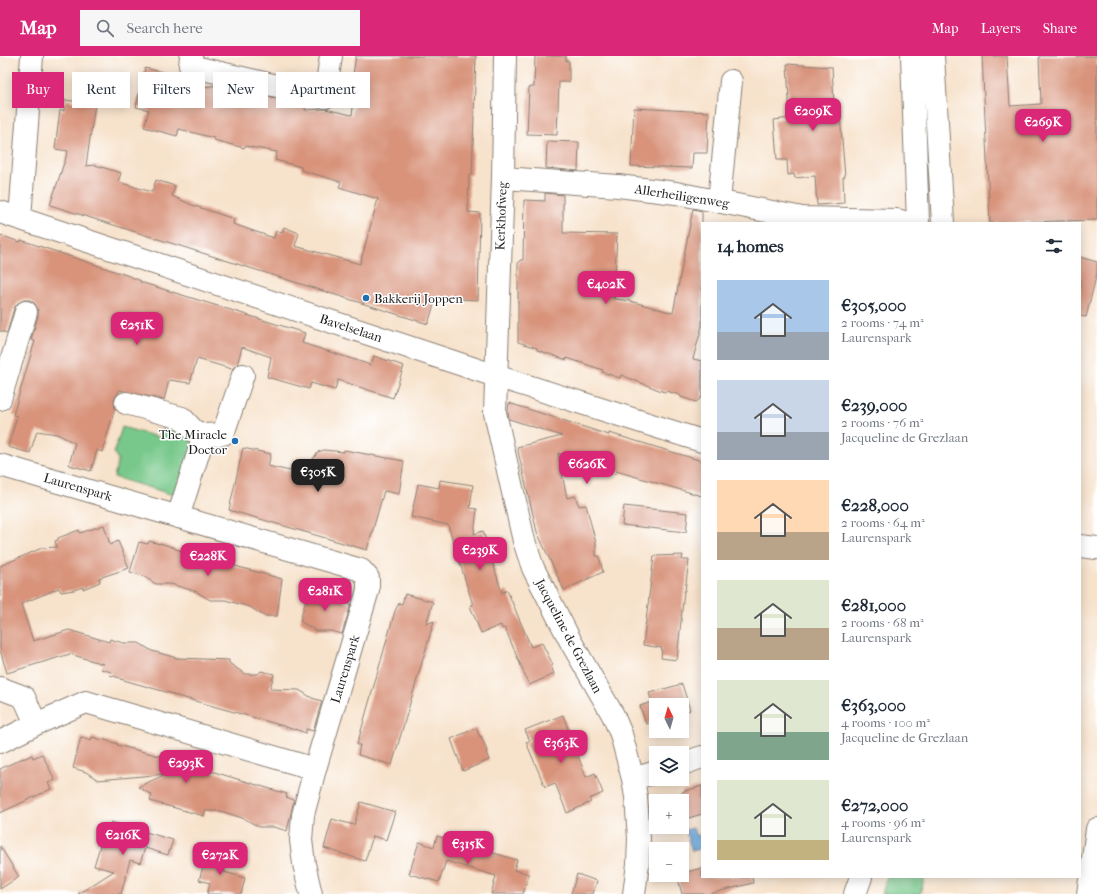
<!DOCTYPE html>
<html lang="en">
<head>
<meta charset="utf-8">
<style>
	:root { --surface:#fff; --page:#f6f6f7; --text:#1f2937; --muted:#747a83; --accent:#db2777 }
	body { margin:0; font-family:"IM FELL French Canon",serif; background:var(--page); color:var(--text); height:100vh; display:flex; flex-direction:column; font-size:15px; white-space:nowrap }
	* { box-sizing:border-box; margin:0 }
	p { font-size:13px; color:var(--muted) }
	.icon { flex:none; width:22px; height:22px; fill:none; stroke:currentColor; stroke-width:2; stroke-linecap:round; stroke-linejoin:round }
	.map { position:relative; flex:1; overflow:hidden }
	.side { position:absolute; left:701px; top:166px; width:380px; height:656px; display:flex; flex-direction:column; background:var(--surface); border-radius:0px; box-shadow:0 2px 10px #0003 }
	.side>* { flex:none }
	.guide { position:absolute; left:12px; top:16px; width:380px; height:36px; display:flex; gap:8px }
	.needle { width:26px; rotate:355deg }
	.fabs { position:absolute; left:649px; top:642px; display:grid; gap:8px }
	.fabs a { display:grid; place-items:center; width:40px; height:40px; border-radius:0px; background:var(--surface); box-shadow:0 2px 10px #0003; font-size:20px }
	.price { position:absolute; translate:-50% -34px; padding:0 9px; border-radius:8px; background:var(--accent); color:#fff; font-size:13px; line-height:26px; filter:drop-shadow(0 1px 2px #0008) }
	.price::after { content:''; position:absolute; left:50%; top:24px; width:12px; height:9px; margin-left:-6px; background:inherit; clip-path:polygon(0 0,100% 0,50% 100%) }
	.price.active { background:#222; color:#fff }
	ul { padding:0; list-style:none }
	li { display:flex; align-items:center; gap:12px; height:100px; padding:0 16px }
	li span { display:grid; place-items:center; flex:none; width:112px; height:80px; border-radius:0px; color:#555 }
	li>.icon { margin-inline-start:auto }
	span .icon { width:48px; height:48px; fill:#fffc; stroke-width:1 }
	li b { font-size:17px }
	h2 { display:flex; justify-content:space-between; align-items:center; height:48px; padding:0 16px; font-size:17px }
	.pill { padding:0 14px; border-radius:0px; background:var(--surface); box-shadow:0 2px 10px #0003; font-size:14px; line-height:36px }
	.pill.active { background:var(--accent); color:#fff }
	header { display:flex; align-items:center; gap:24px; box-sizing:border-box; height:56px; padding:0 20px; background:var(--accent); color:#fff }
	header strong { font-size:19px }
	nav { display:flex; gap:22px; margin-inline-start:auto; font-size:14px }
	.search { width:280px; height:36px; background:var(--page); display:flex; align-items:center; gap:10px; box-sizing:border-box; padding:0 14px; border-radius:0px; color:var(--muted); font-size:15px }
	.map>svg:first-child { display:block }
	.green { fill:#77c88a; stroke:#4a7253 }
	.water { fill:#67a4d9; stroke:#42607a }
	.building { fill:#d8937a }
	.lines { fill:none; stroke-linecap:round; stroke-linejoin:round }
	.minor-casing { stroke:#8a7f74; stroke-width:24 }
	.major-casing { stroke:#8a7f74; stroke-width:24 }
	.minor { stroke:#fff; stroke-width:22 }
	.major { stroke:#fff; stroke-width:22 }
	.poi-dot { fill:#1f6fb2; stroke:#fff; stroke-width:1.5 }
	.labels { text-anchor:middle; dominant-baseline:central; stroke-width:3; stroke-linejoin:round; paint-order:stroke }
	.street-label { font-size:13px; fill:#1c1c1c; stroke:#fff }
	.poi-label { font-size:13px; fill:#1c1c1c; stroke:#fff; text-anchor:start }
</style>
</head>
<body>
<header>
<strong>Map</strong>
<div class="search"><svg class="icon" aria-label="search" viewBox="0 0 24 24"><circle cx="10" cy="10" r="6"/><path d="M15 15l6 6"/></svg>Search here</div>
<nav><a>Map</a><a>Layers</a><a>Share</a></nav>
</header>
<div class="map">
<svg width="1097" height="838" viewBox="0 0 1097 838">
	<rect width="100%" height="100%" fill="#fff"/>
	<filter id="ink" filterUnits="userSpaceOnUse"><feTurbulence type="fractalNoise" baseFrequency=".025" numOctaves="2"/><feDisplacementMap in="SourceGraphic" scale="8" xChannelSelector="R" yChannelSelector="G"/><feConvolveMatrix kernelMatrix="1 2 1 2 8 2 1 2 1" color-interpolation-filters="sRGB"/></filter>
	<filter id="wash" filterUnits="userSpaceOnUse"><feTurbulence type="fractalNoise" baseFrequency=".012" numOctaves="4" result="noise"/><feDisplacementMap in="SourceGraphic" scale="16" xChannelSelector="R" yChannelSelector="G"/><feGaussianBlur stdDeviation="0.9" result="paint"/><feColorMatrix in="noise" values="0 0 0 0 0 0 0 0 0 0 0 0 0 0 0 0 0 1.4 0 .05"/><feComposite in="paint" operator="in"/></filter>
	<g filter="url(#wash)">
		<rect width="100%" height="100%" fill="#f7e2cb"/>
		<!-- green -->
		<path class="green" d="M 165,363 L 180,368 L 194,389 L 177,440 L 114,421 L 118,404 L 114,396 L 122,371 L 161,382 Z
			M 887,821 L 925,821 L 920,838 L 882,838 Z"/>
		<!-- water -->
		<path class="water" d="M 693,772 L 696,780 L 702,778 L 702,792 L 692,795 L 685,774 Z"/>
		<g id="blocks">
			<!-- building -->
			<path class="building" d="M 356,0 L 476,0 L 472,119 L 469,119 L 468,156 L 480,157 L 478,244 L 436,242 L 428,268 L 50,149 L 68,95 L 55,93 L 60,54 L 64,55 L 65,44 L 95,48 L 86,110 L 95,109 L 121,117 L 118,126 L 152,136 L 156,124 L 175,130 L 172,140 L 192,149 L 234,163 L 233,168 L 274,182 L 276,175 L 282,177 L 284,171 L 299,177 L 295,190 L 360,208 L 378,143 L 339,131 L 341,126 L 301,114 L 301,111 L 275,104 L 277,96 L 245,90 L 244,92 L 214,84 L 214,82 L 179,73 L 177,80 L 144,71 L 149,54 L 136,51 L 145,12 L 203,26 L 202,31 L 219,29 L 306,49 L 305,54 L 325,53 L 352,59 L 357,19 L 353,18 Z
				M 535,0 L 566,0 L 566,5 L 569,5 L 569,26 L 559,26 L 557,79 L 527,78 L 529,31 L 534,31 Z
				M 982,0 L 1007,0 L 1010,50 L 1041,48 L 1039,0 L 1097,0 L 1097,164 L 990,167 Z
				M 787,8 L 832,11 L 834,47 L 839,47 L 845,121 L 843,121 L 844,147 L 817,149 L 815,120 L 795,122 L 794,118 L 788,119 L 787,104 L 777,104 L 774,64 L 790,62 Z
				M 634,52 L 709,56 L 707,97 L 693,97 L 692,112 L 631,110 Z
				M 547,85 L 579,86 L 578,115 L 546,112 Z
				M 545,137 L 563,139 L 563,177 L 617,178 L 614,243 L 630,245 L 673,257 L 693,153 L 702,155 L 702,270 L 693,303 L 702,305 L 702,341 L 696,346 L 681,341 L 680,339 L 666,335 L 664,336 L 621,319 L 620,322 L 602,316 L 603,314 L 567,302 L 567,304 L 537,294 L 537,292 L 518,286 L 518,206 L 520,206 L 520,204 L 523,204 L 524,144 L 545,145 Z
				M 0,179 L 20,186 L 21,184 L 129,220 L 141,225 L 140,226 L 305,277 L 302,287 L 371,309 L 374,300 L 404,310 L 393,342 L 338,324 L 335,334 L 311,327 L 309,333 L 267,321 L 271,301 L 242,291 L 237,309 L 232,313 L 197,303 L 190,327 L 169,324 L 164,344 L 120,334 L 114,343 L 115,352 L 102,396 L 97,394 L 91,415 L 69,409 L 75,387 L 57,378 L 37,375 L 30,397 L 8,391 L 17,360 L 13,359 L 35,285 L 31,284 L 38,260 L 38,254 L 35,248 L 30,244 L 24,244 L 18,247 L 14,252 L 7,277 L 0,275 Z
				M 1080,201 L 1097,206 L 1097,217 L 1086,261 L 1080,260 Z
				M 509,347 L 609,379 L 609,377 L 626,382 L 702,405 L 702,440 L 616,415 L 615,418 L 599,413 L 599,412 L 558,397 L 567,442 L 575,440 L 579,450 L 586,449 L 596,487 L 596,500 L 599,500 L 603,516 L 564,534 L 537,476 L 517,391 L 562,380 L 509,363 L 508,356 Z
				M 243,392 L 271,398 L 268,410 L 307,419 L 313,403 L 318,396 L 324,394 L 344,396 L 344,394 L 404,405 L 399,438 L 384,435 L 367,494 L 229,454 Z
				M 440,424 L 473,429 L 470,452 L 477,453 L 474,478 L 483,475 L 502,537 L 507,534 L 531,591 L 542,587 L 553,609 L 551,610 L 554,618 L 529,629 L 505,572 L 502,573 L 501,569 L 481,577 L 470,550 L 473,549 L 448,469 L 411,461 L 418,428 L 439,432 Z
				M 624,450 L 688,457 L 686,476 L 622,469 Z
				M 104,469 L 110,489 L 118,485 L 129,512 L 99,522 L 100,526 L 83,533 L 83,531 L 74,534 L 61,536 L 59,532 L 21,548 L 33,585 L 69,574 L 109,586 L 110,583 L 123,587 L 139,587 L 152,595 L 177,602 L 229,604 L 229,607 L 245,618 L 258,618 L 261,615 L 274,618 L 270,633 L 299,634 L 312,642 L 322,645 L 313,675 L 306,673 L 306,677 L 295,673 L 295,674 L 280,669 L 181,641 L 173,639 L 173,638 L 120,623 L 120,622 L 110,619 L 111,616 L 101,613 L 103,608 L 70,598 L 7,617 L 0,594 L 0,510 L 42,492 L 57,491 L 55,485 L 58,484 L 58,482 L 79,474 L 80,477 Z
				M 149,485 L 160,488 L 160,487 L 175,492 L 175,493 L 221,505 L 228,507 L 228,508 L 282,523 L 277,560 L 264,560 L 250,551 L 225,544 L 210,544 L 197,536 L 171,528 L 156,528 L 143,520 L 130,516 L 139,486 L 148,488 Z
				M 683,499 L 682,504 L 689,504 L 685,535 L 684,535 L 677,604 L 661,602 L 662,592 L 643,589 L 654,500 Z
				M 309,532 L 335,539 L 335,540 L 345,543 L 344,546 L 351,548 L 342,578 L 331,575 L 316,575 L 300,565 Z
				M 405,538 L 433,546 L 426,568 L 434,565 L 392,709 L 358,699 L 360,689 L 357,689 L 395,555 L 399,547 L 402,548 Z
				M 682,628 L 690,654 L 682,657 L 682,649 L 656,649 L 656,665 L 646,668 L 640,650 L 652,646 L 649,637 Z
				M 563,659 L 586,721 L 595,717 L 603,737 L 589,743 L 591,746 L 567,757 L 555,727 L 545,731 L 526,686 L 530,685 L 525,674 Z
				M 476,672 L 480,681 L 481,680 L 487,695 L 486,696 L 489,704 L 463,715 L 451,683 Z
				M 81,681 L 91,684 L 92,681 L 102,684 L 102,683 L 118,688 L 117,689 L 171,703 L 287,738 L 286,741 L 294,744 L 287,775 L 274,771 L 259,771 L 245,763 L 221,755 L 205,755 L 204,760 L 150,745 L 152,739 L 138,731 L 166,718 L 98,724 L 86,716 L 73,712 Z
				M 42,698 L 55,724 L 48,727 L 51,733 L 0,757 L 0,713 L 23,702 L 23,703 L 32,699 L 33,702 Z
				M 702,730 L 702,758 L 682,764 L 682,736 Z
				M 361,746 L 395,756 L 386,784 L 373,780 L 365,805 L 324,792 L 332,763 L 354,769 Z
				M 111,766 L 173,784 L 168,799 L 145,792 L 140,807 L 130,804 L 121,838 L 78,838 L 114,815 L 94,810 L 103,780 L 124,786 L 106,780 Z
				M 437,780 L 517,804 L 514,814 L 529,818 L 523,838 L 491,838 L 496,820 L 446,805 L 439,826 L 409,818 L 419,786 L 434,791 Z
				M 0,790 L 19,821 L 0,833 Z
				M 208,795 L 228,801 L 224,816 L 245,822 L 241,838 L 207,838 L 210,827 L 199,824 Z
				M 702,812 L 702,821 L 752,821 L 753,827 L 709,838 L 682,838 L 677,819 L 682,819 L 682,817 Z
				M 577,818 L 597,825 L 593,838 L 571,838 Z"/>
		</g>
	</g>
	<g filter="url(#ink)">
		<use href="#blocks" fill-opacity="0" stroke="#8a7f74" stroke-width="1"/>
		<g class="lines">
			<defs>
				<path id="minor" d="M 191,0 L 190,10 L 325,41 L 331,0
					M 505,0 L 503,122 L 495,357 L 524,485 L 533,512 L 571,586 L 613,659 L 621,678 L 633,723 L 636,741 L 639,782 L 638,808 L 634,838
					M 503,122 L 618,130 L 676,137 L 802,162 L 896,164 L 908,167
					M 719,145 L 731,25
					M 0,156 L 496,320 L 702,385
					M 20,162 L 32,0
					M 0,343 L 26,256
					M 126,347 L 182,362 L 194,375 L 204,379
					M 0,409 L 361,514 L 368,522 L 368,534 L 315,713 L 303,759 L 301,784 L 304,808 L 311,838
					M 178,461 L 204,379 L 223,378 L 243,319
					M 1080,490 L 1097,492
					M 0,632 L 24,641 L 36,668
					M 0,686 L 36,668 L 86,646 L 315,713
					M 682,708 L 702,701
					M 633,723 L 656,716
					M 1088,838 L 1097,773"/>
				<path id="major" d="M 912,0 L 918,167
					M 933,0 L 943,167
					M 855,838 L 861,821"/>
			</defs>
			<!-- minor casing -->
			<use href="#minor" class="minor-casing"/>
			<!-- major casing -->
			<use href="#major" class="major-casing"/>
			<!-- minor -->
			<use href="#minor" class="minor"/>
			<!-- major -->
			<use href="#major" class="major"/>
		</g>
	</g>
	<!-- markers -->
	<g class="poi-dot">
		<circle cx="366" cy="242" r="4"/>
		<circle cx="235" cy="385" r="4"/>
	</g>
	<g class="labels">
		<!-- street labels -->
		<g class="street-label">
			<text transform="translate(682 140) rotate(9)">Allerheiligenweg</text>
			<text transform="translate(501 160) rotate(-88)">Kerkhofweg</text>
			<text transform="translate(351 272) rotate(18)">Bavelselaan</text>
			<text transform="translate(78 431) rotate(16)">Laurenspark</text>
			<text transform="translate(569 580) rotate(62)">Jacqueline de Grezlaan</text>
			<text transform="translate(345 613) rotate(-73)">Laurenspark</text>
		</g>
		<!-- poi labels -->
		<g class="poi-label">
			<text x="374" y="242">Bakkerij Joppen</text>
			<text x="227" y="378" text-anchor="end">The Miracle<tspan x="227" dy="15">Doctor</tspan></text>
		</g>
	</g>
</svg>
<div class="fabs">
<a><svg class="needle" viewBox="-14 -14 28 28"><path d="M0-13l5 13h-10z" fill="#e53935"/><path d="M0 13l5-13h-10z" fill="#747a83"/></svg></a>
<a><svg class="icon" aria-label="layers" viewBox="0 0 24 24"><path d="M12 4l9 5-9 5-9-5zM3 14l9 5 9-5"/></svg></a>
<a>+</a>
<a>−</a>
</div>
<b class="price" style="left:813px;top:76px">€209K</b>
<b class="price" style="left:1043px;top:87px">€269K</b>
<b class="price" style="left:606px;top:249px">€402K</b>
<b class="price" style="left:137px;top:290px">€251K</b>
<b class="price" style="left:587px;top:429px">€626K</b>
<b class="price active" style="left:318px;top:437px">€305K</b>
<b class="price" style="left:480px;top:515px">€239K</b>
<b class="price" style="left:208px;top:521px">€228K</b>
<b class="price" style="left:325px;top:556px">€281K</b>
<b class="price" style="left:561px;top:708px">€363K</b>
<b class="price" style="left:186px;top:728px">€293K</b>
<b class="price" style="left:123px;top:800px">€216K</b>
<b class="price" style="left:468px;top:809px">€315K</b>
<b class="price" style="left:220px;top:820px">€272K</b>
<div class="guide">
<a class="pill active">Buy</a>
<a class="pill">Rent</a>
<a class="pill">Filters</a>
<a class="pill">New</a>
<a class="pill">Apartment</a>
</div>
<section class="side">
<h2>14 homes<svg class="icon" aria-label="filters" viewBox="0 0 24 24"><path d="M4 7h16M4 17h16"/><circle cx="9" cy="7" r="2"/><circle cx="15" cy="17" r="2"/></svg></h2>
<ul>
<li><span style="background:linear-gradient(#a9c7e8 65%,#9aa5b1 0)"><svg class="icon" aria-label="home" viewBox="0 0 24 24"><path d="M3 11l9-7 9 7M6 9v11h12V9"/></svg></span><div><b>€305,000</b><p>2 rooms · 74 m²</p><p>Laurenspark</p></div></li>
<li><span style="background:linear-gradient(#c9d6e8 65%,#9aa5b1 0)"><svg class="icon" aria-label="home" viewBox="0 0 24 24"><path d="M3 11l9-7 9 7M6 9v11h12V9"/></svg></span><div><b>€239,000</b><p>2 rooms · 76 m²</p><p>Jacqueline de Grezlaan</p></div></li>
<li><span style="background:linear-gradient(#ffd9b3 65%,#b9a48a 0)"><svg class="icon" aria-label="home" viewBox="0 0 24 24"><path d="M3 11l9-7 9 7M6 9v11h12V9"/></svg></span><div><b>€228,000</b><p>2 rooms · 64 m²</p><p>Laurenspark</p></div></li>
<li><span style="background:linear-gradient(#dfe7d0 60%,#b9a48a 0)"><svg class="icon" aria-label="home" viewBox="0 0 24 24"><path d="M3 11l9-7 9 7M6 9v11h12V9"/></svg></span><div><b>€281,000</b><p>2 rooms · 68 m²</p><p>Laurenspark</p></div></li>
<li><span style="background:linear-gradient(#dfe7d0 65%,#7fa58c 0)"><svg class="icon" aria-label="home" viewBox="0 0 24 24"><path d="M3 11l9-7 9 7M6 9v11h12V9"/></svg></span><div><b>€363,000</b><p>4 rooms · 100 m²</p><p>Jacqueline de Grezlaan</p></div></li>
<li><span style="background:linear-gradient(#dfe7d0 75%,#c2b280 0)"><svg class="icon" aria-label="home" viewBox="0 0 24 24"><path d="M3 11l9-7 9 7M6 9v11h12V9"/></svg></span><div><b>€272,000</b><p>4 rooms · 96 m²</p><p>Laurenspark</p></div></li>
</ul>
</section>
</div>
</body>
</html>
